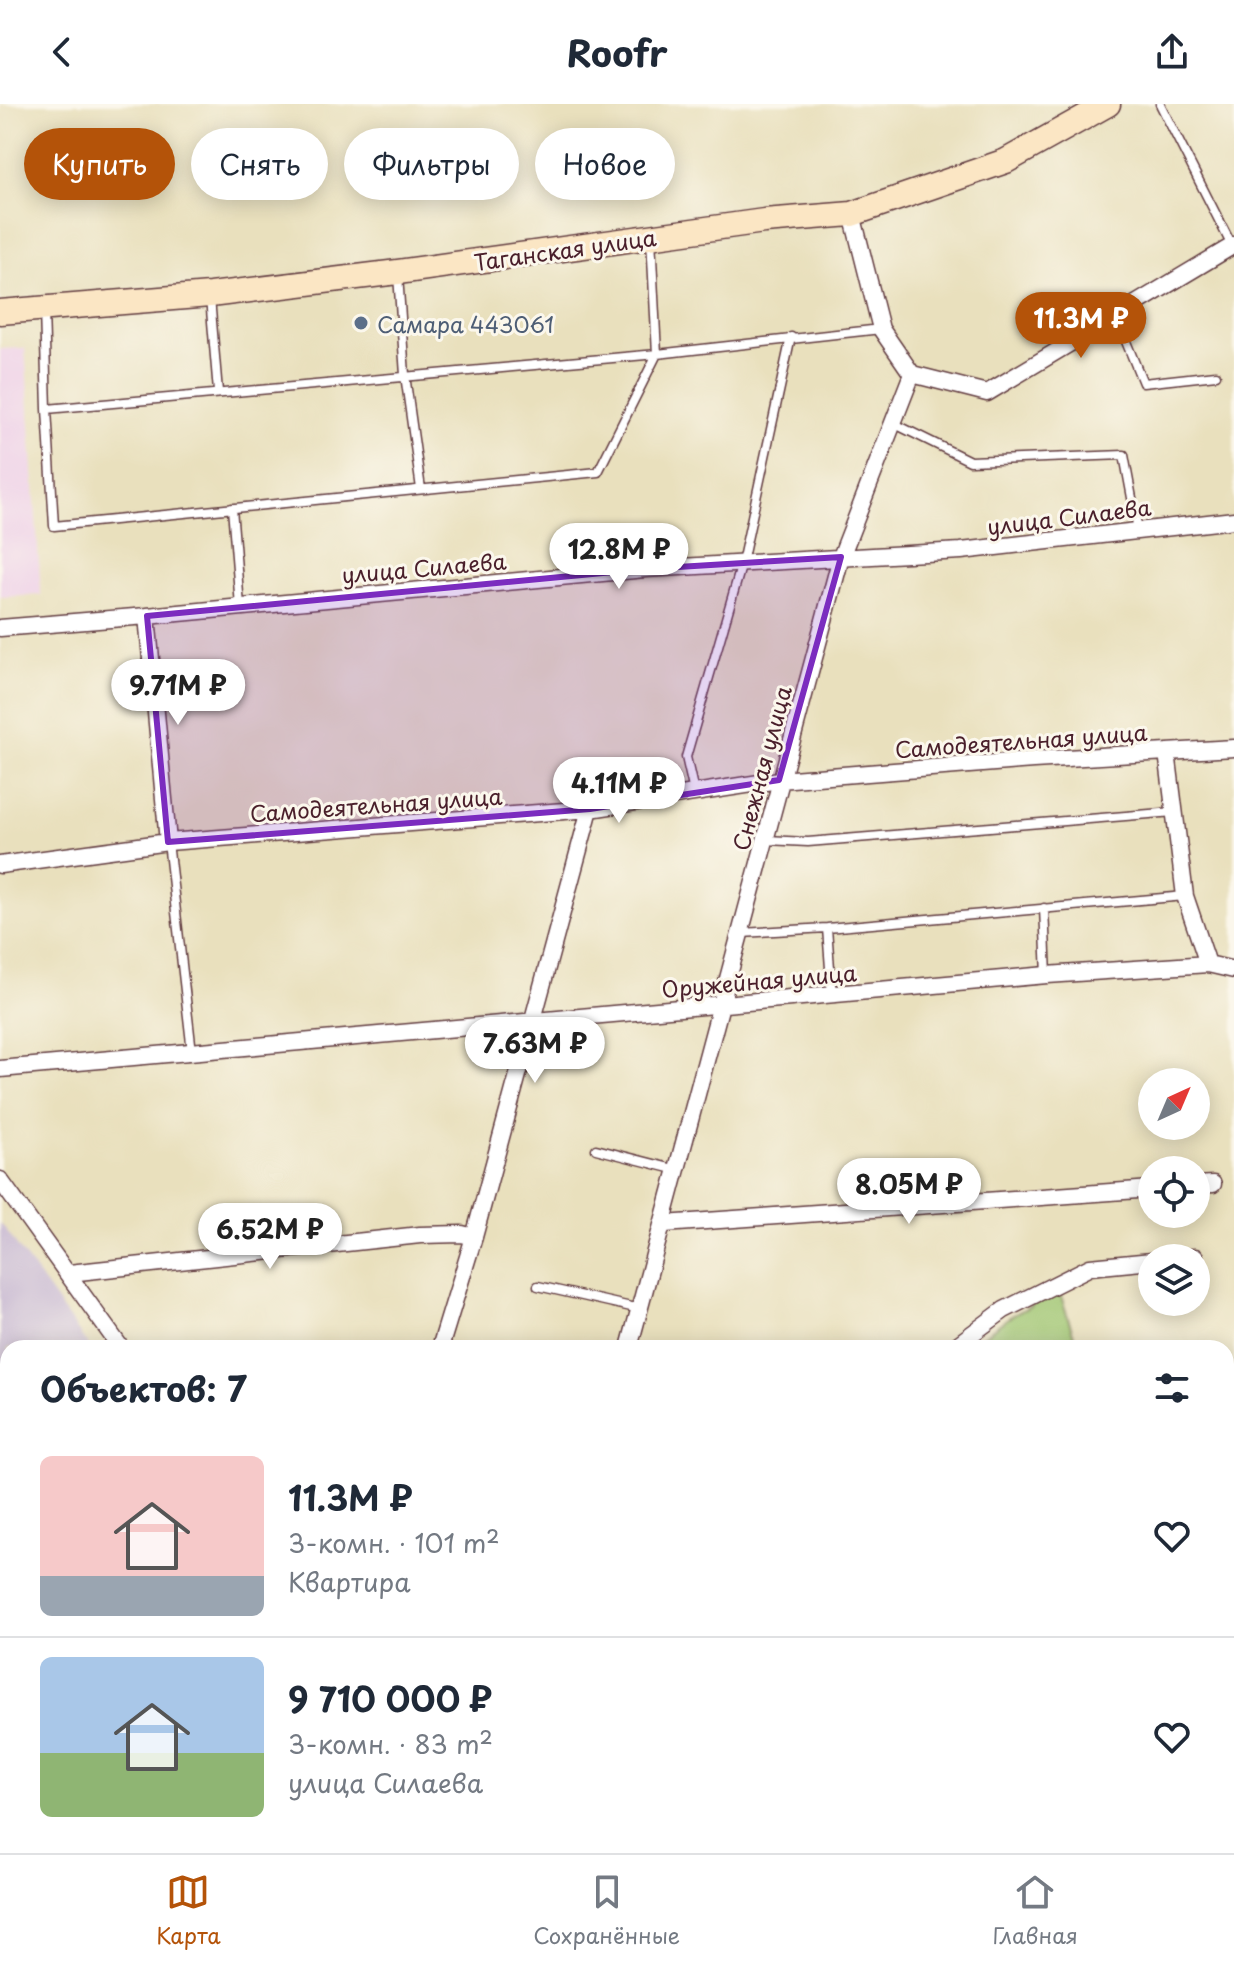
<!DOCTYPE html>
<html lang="ru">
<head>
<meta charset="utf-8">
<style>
	:root { --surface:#fff; --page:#f6f6f7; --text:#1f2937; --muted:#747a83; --line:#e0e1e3; --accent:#b45309 }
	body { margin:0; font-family:"Playpen Sans",sans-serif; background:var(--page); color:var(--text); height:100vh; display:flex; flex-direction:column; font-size:30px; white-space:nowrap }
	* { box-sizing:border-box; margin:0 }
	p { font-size:26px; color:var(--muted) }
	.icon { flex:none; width:44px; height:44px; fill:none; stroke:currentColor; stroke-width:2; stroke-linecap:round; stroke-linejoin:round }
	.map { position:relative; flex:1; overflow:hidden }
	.sheet { position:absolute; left:0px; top:1236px; width:1234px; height:514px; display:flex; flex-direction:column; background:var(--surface); border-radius:24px 24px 0 0; box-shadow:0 4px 20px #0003 }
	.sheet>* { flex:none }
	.hud { position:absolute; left:24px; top:24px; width:800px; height:72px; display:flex; gap:16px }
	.needle { width:52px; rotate:44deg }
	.fabs { position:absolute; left:1138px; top:964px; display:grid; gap:16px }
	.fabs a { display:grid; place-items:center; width:72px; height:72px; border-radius:50%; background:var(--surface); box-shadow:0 4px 20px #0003; font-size:40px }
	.price { position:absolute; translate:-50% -68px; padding:0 18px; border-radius:28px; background:#fff; color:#222; font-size:26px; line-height:52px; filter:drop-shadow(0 2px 4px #0008) }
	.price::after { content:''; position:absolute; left:50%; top:48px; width:24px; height:18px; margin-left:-12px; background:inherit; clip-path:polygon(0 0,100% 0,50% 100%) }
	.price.active { background:var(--accent); color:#fff }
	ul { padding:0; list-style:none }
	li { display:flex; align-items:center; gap:24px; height:200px; padding:0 40px }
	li+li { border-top:2px solid var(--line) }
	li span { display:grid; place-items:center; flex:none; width:224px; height:160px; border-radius:12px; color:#555 }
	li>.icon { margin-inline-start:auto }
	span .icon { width:96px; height:96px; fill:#fffc; stroke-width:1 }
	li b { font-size:34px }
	h2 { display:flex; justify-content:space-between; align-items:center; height:96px; padding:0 40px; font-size:34px }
	.tag { padding:0 28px; border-radius:36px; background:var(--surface); box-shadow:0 4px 20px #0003; font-size:28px; line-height:72px }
	.tag.active { background:var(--accent); color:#fff }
	header { display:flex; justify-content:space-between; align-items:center; height:104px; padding:0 40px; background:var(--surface); font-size:36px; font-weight:700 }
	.dock { display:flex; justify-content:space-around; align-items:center; height:112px; border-top:2px solid var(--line); background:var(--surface); font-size:22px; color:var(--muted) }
	.dock a { display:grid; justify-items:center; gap:4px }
	.dock .active { color:var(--accent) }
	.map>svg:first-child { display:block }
	.built { fill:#eed0e8 }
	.industrial { fill:#ccbed4 }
	.green { fill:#9fc570; stroke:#74724e; stroke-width:2 }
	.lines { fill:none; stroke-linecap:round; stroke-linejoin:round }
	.service-casing { stroke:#623c41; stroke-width:11 }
	.minor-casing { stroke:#623c41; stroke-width:19 }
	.secondary-casing { stroke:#623c41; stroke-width:27 }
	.service { stroke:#fff; stroke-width:8 }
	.minor { stroke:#fff; stroke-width:16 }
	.secondary { stroke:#fbe6c4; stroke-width:24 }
	.marked { fill:#7b2cbf; fill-opacity:0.2; stroke:#7b2cbf; stroke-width:6; stroke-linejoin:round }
	.service-dot { fill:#5c6f8a; stroke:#fbf7ec; stroke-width:3 }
	.labels { text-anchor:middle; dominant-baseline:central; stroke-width:6; stroke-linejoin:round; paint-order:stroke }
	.street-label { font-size:22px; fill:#4a1f2b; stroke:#fbf7ec }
	.service-label { font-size:22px; fill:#4e5e75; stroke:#fbf7ec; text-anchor:start }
</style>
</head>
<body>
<header><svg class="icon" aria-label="back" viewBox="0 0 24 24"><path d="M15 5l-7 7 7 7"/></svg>Roofr<svg class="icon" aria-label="share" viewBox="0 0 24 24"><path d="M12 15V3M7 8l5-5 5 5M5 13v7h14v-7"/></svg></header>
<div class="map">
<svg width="1234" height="1749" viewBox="0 0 1234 1749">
	<rect width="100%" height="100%" fill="#fbf7ec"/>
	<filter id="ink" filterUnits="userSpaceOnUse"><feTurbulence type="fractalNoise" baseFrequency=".0125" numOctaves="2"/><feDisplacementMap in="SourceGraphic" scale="16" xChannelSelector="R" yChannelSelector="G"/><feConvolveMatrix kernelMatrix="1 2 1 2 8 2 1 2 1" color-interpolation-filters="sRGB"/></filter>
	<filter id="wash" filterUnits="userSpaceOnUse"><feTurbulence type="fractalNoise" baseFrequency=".006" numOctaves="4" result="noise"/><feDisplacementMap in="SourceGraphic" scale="32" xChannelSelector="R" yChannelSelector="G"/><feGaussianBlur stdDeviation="1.8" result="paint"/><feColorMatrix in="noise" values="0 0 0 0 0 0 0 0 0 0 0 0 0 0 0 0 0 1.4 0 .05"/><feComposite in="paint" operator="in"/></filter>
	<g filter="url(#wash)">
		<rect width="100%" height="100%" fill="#e9e0bd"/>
		<!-- built -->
		<path class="built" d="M 25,244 L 41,491 L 0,493 L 0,245 Z"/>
		<!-- industrial -->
		<path class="industrial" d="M 0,1118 L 90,1244 L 8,1244 L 8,1742 L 195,1742 L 185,1749 L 0,1749 Z"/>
		<!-- green -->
		<path class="green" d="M 1059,1186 L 1078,1244 L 967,1244 L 1008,1214 Z"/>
	</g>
	<g filter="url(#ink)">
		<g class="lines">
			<defs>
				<path id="service" d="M 1160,0 L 1232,142
					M 398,171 L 405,271 L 421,385
					M 210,194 L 218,288
					M 44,206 L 47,305 L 657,250 L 651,134
					M 1116,213 L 1143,279 L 1216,271
					M 47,305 L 54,422 L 598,368 L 657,250 L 881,225
					M 895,320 L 970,357 L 1124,351 L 1138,426
					M 232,404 L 240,502
					M 694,688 L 686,653 L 742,459 L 791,233
					M 766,736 L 808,738 L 1174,708
					M 168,738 L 192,948
					M 1044,804 L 1047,871
					M 827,824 L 832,891
					M 741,829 L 827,824 L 1185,792
					M 596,1045 L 678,1066
					M 538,1182 L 640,1205"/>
				<path id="minor" d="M 912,270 L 987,289 L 1234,141
					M 147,512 L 168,738
					M 0,524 L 147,512 L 645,465 L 961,447 L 1234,416
					M 1167,648 L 1185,792 L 1208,860
					M 0,761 L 168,738 L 590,705 L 779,676 L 1033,656 L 1234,644
					M 0,965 L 1047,871 L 1208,860 L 1234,866
					M 0,1076 L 121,1244
					M 1196,1081 L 1213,1080
					M 664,1120 L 1152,1085
					M 1180,1154 L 1195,1153
					M 69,1169 L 420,1131 L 462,1130 L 474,1133
					M 440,1244 L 474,1133 L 590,705
					M 629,1244 L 841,453 L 912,270 L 881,225 L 852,110
					M 953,1244 L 1004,1206 L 1090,1163 L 1152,1157
					M 231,1749 L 242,1742"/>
				<path id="secondary" d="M 0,208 L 210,191 L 398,168 L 764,117 L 852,110 L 1006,57 L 1108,0"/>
			</defs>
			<!-- service casing -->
			<use href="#service" class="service-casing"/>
			<!-- minor casing -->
			<use href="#minor" class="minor-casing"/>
			<!-- secondary casing -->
			<use href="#secondary" class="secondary-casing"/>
			<!-- service -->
			<use href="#service" class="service"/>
			<!-- minor -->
			<use href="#minor" class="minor"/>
			<!-- secondary -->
			<use href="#secondary" class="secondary"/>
		</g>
	</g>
	<!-- marked area -->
	<path class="marked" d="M 841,453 L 779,676 L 590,705 L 168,738 L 147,512 L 645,465 Z"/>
	<!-- markers -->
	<circle class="service-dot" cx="361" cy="219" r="8"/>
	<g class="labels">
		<!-- street labels -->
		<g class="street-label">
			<text transform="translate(565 145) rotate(-8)">Таганская улица</text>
			<text transform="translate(1069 412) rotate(-7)">улица Силаева</text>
			<text transform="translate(424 463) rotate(-5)">улица Силаева</text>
			<text transform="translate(1021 636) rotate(-4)">Самодеятельная улица</text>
			<text transform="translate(761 664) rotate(-75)">Снежная улица</text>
			<text transform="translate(376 700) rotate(-4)">Самодеятельная улица</text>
			<text transform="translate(759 876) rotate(-5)">Оружейная улица</text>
		</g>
		<!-- service labels -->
		<g class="service-label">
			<text x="377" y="219">Самара 443061</text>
		</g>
	</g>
</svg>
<div class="fabs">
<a><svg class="needle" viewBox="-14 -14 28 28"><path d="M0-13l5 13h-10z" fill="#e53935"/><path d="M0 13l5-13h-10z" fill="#747a83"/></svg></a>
<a><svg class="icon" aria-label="locate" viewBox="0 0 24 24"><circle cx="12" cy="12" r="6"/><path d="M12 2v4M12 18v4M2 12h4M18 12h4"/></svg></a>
<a><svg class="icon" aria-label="layers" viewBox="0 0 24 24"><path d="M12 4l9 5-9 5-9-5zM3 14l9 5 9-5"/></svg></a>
</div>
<b class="price active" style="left:1081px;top:256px">11.3M ₽</b>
<b class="price" style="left:619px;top:487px">12.8M ₽</b>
<b class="price" style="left:178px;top:623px">9.71M ₽</b>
<b class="price" style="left:619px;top:721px">4.11M ₽</b>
<b class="price" style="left:535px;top:981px">7.63M ₽</b>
<b class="price" style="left:909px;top:1122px">8.05M ₽</b>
<b class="price" style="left:270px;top:1167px">6.52M ₽</b>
<div class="hud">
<a class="tag active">Купить</a>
<a class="tag">Снять</a>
<a class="tag">Фильтры</a>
<a class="tag">Новое</a>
</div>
<section class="sheet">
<h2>Объектов: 7<svg class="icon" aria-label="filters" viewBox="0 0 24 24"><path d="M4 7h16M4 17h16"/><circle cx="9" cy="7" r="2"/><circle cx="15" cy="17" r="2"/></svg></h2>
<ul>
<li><span style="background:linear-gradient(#f6c9c9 75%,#9aa5b1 0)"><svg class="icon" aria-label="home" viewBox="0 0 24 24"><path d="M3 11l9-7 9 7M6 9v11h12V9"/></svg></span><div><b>11.3M ₽</b><p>3-комн. · 101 m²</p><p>Квартира</p></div><svg class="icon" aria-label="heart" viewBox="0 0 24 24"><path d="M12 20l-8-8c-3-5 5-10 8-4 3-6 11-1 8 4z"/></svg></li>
<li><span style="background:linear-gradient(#a9c7e8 60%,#8fb573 0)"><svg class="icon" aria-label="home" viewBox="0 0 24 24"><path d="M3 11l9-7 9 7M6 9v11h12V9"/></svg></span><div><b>9 710 000 ₽</b><p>3-комн. · 83 m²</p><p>улица Силаева</p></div><svg class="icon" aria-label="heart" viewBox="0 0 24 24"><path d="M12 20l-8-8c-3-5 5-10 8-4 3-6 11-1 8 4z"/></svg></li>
</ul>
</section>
</div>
<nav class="dock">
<a class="active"><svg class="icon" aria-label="map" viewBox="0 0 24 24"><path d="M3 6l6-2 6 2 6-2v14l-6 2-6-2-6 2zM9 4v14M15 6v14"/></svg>Карта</a>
<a><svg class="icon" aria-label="saved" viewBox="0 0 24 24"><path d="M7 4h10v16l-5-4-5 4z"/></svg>Сохранённые</a>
<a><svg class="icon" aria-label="home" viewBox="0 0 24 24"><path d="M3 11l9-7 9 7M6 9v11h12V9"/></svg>Главная</a>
</nav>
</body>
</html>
